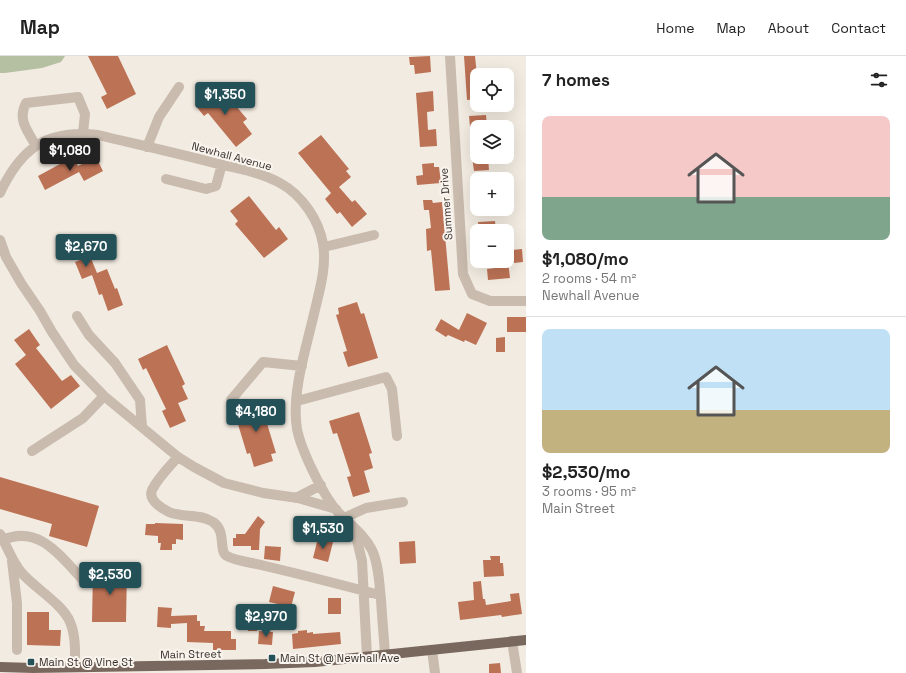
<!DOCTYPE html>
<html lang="en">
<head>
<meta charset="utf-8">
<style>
	:root { --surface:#fff; --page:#f6f6f6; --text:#222; --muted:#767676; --line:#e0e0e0; --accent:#245157 }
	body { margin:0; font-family:"Space Grotesk",sans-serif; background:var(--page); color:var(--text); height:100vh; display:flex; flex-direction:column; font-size:15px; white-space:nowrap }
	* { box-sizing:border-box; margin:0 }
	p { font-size:13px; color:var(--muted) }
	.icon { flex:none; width:22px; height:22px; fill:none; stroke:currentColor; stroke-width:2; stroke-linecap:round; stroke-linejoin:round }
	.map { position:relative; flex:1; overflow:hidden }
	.details { display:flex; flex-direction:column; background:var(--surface); width:380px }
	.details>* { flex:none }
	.controls { position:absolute; left:470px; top:12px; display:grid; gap:8px }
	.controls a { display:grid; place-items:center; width:44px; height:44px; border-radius:8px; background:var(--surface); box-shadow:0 4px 16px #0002; font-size:20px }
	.price { position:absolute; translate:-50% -34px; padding:0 9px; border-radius:4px; background:var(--accent); color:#fff; font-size:13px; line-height:26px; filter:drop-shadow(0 1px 2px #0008) }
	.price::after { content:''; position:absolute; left:50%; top:24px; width:12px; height:9px; margin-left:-6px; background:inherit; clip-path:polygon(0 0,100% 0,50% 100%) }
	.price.selected { background:#222; color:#fff }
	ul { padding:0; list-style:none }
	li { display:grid; align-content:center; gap:8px; height:212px; padding:0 16px }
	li+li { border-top:1px solid var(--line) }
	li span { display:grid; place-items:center; height:124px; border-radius:8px; color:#555 }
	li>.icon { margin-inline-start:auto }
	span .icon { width:72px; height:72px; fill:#fffc; stroke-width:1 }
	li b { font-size:17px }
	h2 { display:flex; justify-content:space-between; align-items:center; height:48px; padding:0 16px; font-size:17px }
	header { display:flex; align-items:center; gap:24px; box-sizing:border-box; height:56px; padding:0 20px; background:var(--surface); border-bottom:1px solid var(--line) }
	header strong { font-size:19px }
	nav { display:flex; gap:22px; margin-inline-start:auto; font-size:14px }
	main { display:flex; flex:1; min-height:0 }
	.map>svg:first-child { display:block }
	.green { fill:#b5c0a2 }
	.building { fill:#bc7255 }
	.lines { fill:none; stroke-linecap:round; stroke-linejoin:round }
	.minor { stroke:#c9bbae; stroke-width:10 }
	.major { stroke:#79685e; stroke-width:10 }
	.poi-dot { fill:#245157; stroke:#f9f4ee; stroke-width:1.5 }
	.labels { text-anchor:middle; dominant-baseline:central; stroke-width:4; stroke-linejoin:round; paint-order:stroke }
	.street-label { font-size:11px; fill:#38302c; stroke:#f9f4ee }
	.poi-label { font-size:11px; fill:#38302c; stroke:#f9f4ee; text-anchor:start }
</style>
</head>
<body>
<header>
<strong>Map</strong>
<nav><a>Home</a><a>Map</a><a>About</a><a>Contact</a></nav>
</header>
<main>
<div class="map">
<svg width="526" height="617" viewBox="0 0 526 617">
	<rect width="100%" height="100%" fill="#f2ebe1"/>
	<!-- green -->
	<path class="green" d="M 0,0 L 65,0 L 61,6 L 42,12 L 5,17 L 0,17 Z"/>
	<!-- building -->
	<path class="building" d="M 88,0 L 118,0 L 136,38 L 107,53 L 101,41 L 107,38 Z
		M 430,0 L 431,16 L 415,18 L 414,9 L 410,9 L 409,1 Z
		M 464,0 L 475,0 L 477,20 L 477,43 L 467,44 Z
		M 219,30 L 247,63 L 243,66 L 252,78 L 236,91 L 208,57 L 204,60 L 195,49 Z
		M 433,35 L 434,55 L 427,56 L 428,74 L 436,73 L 437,90 L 420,91 L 416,37 Z
		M 486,59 L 487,71 L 470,71 L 469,60 Z
		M 321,79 L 349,113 L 346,115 L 351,121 L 339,131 L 352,146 L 355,144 L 367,158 L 352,171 L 340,156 L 337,158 L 325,143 L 331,137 L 298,97 Z
		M 73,101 L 78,110 L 96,101 L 103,115 L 84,125 L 79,116 L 45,134 L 38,120 Z
		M 472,101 L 488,101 L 489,114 L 474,115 Z
		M 434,107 L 434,111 L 439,111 L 441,127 L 417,129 L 416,120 L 423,119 L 422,108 Z
		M 249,140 L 276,174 L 279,171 L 288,183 L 264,202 L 235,168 L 238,165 L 230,155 Z
		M 423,144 L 432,144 L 433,147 L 442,146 L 450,234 L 435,235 L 431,194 L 427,195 L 426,173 L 431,172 L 429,154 L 424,154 Z
		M 495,165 L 496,175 L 479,175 L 478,166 Z
		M 522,193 L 523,206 L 514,207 L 512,194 Z
		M 90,200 L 97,217 L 82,223 L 75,206 Z
		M 495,205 L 508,205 L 510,222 L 488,224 L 487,213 L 495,212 Z
		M 107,213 L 115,233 L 117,232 L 123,249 L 108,255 L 102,238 L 99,239 L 92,219 Z
		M 357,246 L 361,258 L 364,257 L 378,302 L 348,311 L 343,296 L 347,295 L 336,259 L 339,258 L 338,252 Z
		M 467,257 L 487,267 L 476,289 L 465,284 L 464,286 L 448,279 L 446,281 L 435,274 L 441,263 L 459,274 Z
		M 507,261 L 526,261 L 526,276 L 507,276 Z
		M 29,273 L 40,289 L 36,292 L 62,325 L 71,319 L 80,330 L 51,353 L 15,308 L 26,299 L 14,284 Z
		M 505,281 L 505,296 L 496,296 L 496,282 Z
		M 167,289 L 185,328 L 182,330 L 188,343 L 178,347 L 186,365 L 170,372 L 162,355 L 166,353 L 146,312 L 143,314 L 138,303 Z
		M 265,346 L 269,360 L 265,361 L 276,397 L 271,398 L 273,405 L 254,411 L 250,397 L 247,398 L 234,355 Z
		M 359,356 L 372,397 L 369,398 L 373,412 L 364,415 L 370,436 L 353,441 L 347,421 L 351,420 L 337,377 L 333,378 L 329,365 Z
		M 0,421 L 99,450 L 87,491 L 49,480 L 52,468 L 0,453 Z
		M 258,460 L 265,466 L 260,473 L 259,494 L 251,494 L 251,490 L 233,490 L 233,482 L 236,482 L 236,478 L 245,478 Z
		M 155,467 L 183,468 L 183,484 L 176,483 L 176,488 L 172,488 L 172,494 L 160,494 L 161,487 L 158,487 L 158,480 L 145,479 L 146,468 L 155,468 Z
		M 318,482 L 333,486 L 328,506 L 313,502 Z
		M 415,485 L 416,507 L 400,508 L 399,486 Z
		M 265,490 L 281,491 L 280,505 L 264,503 Z
		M 490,500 L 500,500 L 500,507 L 503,507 L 504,520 L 484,521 L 483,504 L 491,504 Z
		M 93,513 L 127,513 L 126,566 L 92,566 Z
		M 481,525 L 483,543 L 485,543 L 486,549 L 511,545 L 510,538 L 519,537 L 522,558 L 502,561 L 501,559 L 460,564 L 458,546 L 474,544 L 473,526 Z
		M 273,530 L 295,536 L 291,551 L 269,546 Z
		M 328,542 L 341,542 L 341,558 L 328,558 Z
		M 158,551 L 172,552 L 171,560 L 197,559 L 197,565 L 200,565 L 200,570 L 205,570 L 204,575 L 231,575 L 231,583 L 236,583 L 236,594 L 213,594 L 213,587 L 187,586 L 187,567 L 171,568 L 171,572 L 157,571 Z
		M 27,556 L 49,556 L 49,574 L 61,574 L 60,590 L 27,589 Z
		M 248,561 L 257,561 L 257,575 L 248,575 Z
		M 307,574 L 307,577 L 313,576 L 313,578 L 340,576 L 341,588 L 293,593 L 292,578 L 298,577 L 298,575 Z
		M 259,575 L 273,576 L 272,589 L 258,588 Z
		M 500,607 L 501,617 L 489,617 L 489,608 Z"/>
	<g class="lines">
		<!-- minor -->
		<path class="minor" d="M 450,0 L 463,218 L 472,238 L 490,245 L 526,245
			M 36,90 C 28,75 17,64 26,47 L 78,41 L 85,58 L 83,77
			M 147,91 L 159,61 L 179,31
			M 166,123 L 206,133 L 216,130 L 222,108
			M 0,137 C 21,92 47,73 98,79 C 140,89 181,98 222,109 C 241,113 262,117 280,127 C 302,139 319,164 323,188 C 327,211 319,236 314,258 C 306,292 291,339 297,373 C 301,394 323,439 337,455 C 349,468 364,478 372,494 C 379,509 379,527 381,543 C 382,562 384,581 385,599
			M 0,184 L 6,201 L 21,227 L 40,255 L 52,276 L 74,309 L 104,340 L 178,401 L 194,411 L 224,427 L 263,437 L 298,442 L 336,453
			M 324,191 L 374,179
			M 77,260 L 89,279 L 115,307 L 140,344 L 142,371
			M 231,344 L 263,306 L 302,310
			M 297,345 L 386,321 L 392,333 L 397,380
			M 32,395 L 83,362 L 104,340
			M 178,401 C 169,411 158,422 152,434 C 148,444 161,452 169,456 C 182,462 200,457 213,466 C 227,475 218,496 227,500 C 235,505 255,507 265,510 C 304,519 342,529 380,539
			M 296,442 L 321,429
			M 344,462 L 366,452 L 403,446
			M 354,472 L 362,505 L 367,601
			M 0,478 C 7,490 12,505 21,516 C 33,531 63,548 70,566 C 76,580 75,596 75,611
			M 3,484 C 39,468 61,501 84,525
			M 12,505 L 17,547 L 17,594
			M 512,585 L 517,617
			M 432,594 L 435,617"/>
		<!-- major -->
		<path class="major" d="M 0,611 L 33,612 L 265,608 L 315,606 L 526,584"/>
	</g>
	<!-- markers -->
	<g class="poi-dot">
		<rect x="268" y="598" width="8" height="8" rx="2"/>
		<rect x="27" y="602" width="8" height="8" rx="2"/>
	</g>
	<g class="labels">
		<!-- street labels -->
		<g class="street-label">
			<text transform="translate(232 100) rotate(15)">Newhall Avenue</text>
			<text transform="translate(446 148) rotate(-94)">Summer Drive</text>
			<text transform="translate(191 598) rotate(-1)">Main Street</text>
		</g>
		<!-- poi labels -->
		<g class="poi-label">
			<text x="280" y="602">Main St @ Newhall Ave</text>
			<text x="39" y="606">Main St @ Vine St</text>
		</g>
	</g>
</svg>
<div class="controls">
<a><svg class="icon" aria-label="locate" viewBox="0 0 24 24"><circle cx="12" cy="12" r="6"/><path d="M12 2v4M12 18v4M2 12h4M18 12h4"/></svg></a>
<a><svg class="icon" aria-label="layers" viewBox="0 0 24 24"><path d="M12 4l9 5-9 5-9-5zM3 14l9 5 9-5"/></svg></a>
<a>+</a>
<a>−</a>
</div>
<b class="price" style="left:225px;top:60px">$1,350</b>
<b class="price selected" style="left:70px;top:116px">$1,080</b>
<b class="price" style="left:86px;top:212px">$2,670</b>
<b class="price" style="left:256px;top:377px">$4,180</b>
<b class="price" style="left:323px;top:494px">$1,530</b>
<b class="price" style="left:110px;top:540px">$2,530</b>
<b class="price" style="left:266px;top:582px">$2,970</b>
</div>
<section class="details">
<h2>7 homes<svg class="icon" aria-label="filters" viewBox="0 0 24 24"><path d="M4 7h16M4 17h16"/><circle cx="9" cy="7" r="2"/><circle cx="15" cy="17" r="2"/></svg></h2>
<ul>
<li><span style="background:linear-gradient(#f6c9c9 65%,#7fa58c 0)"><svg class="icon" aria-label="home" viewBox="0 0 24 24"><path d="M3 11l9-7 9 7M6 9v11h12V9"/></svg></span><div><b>$1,080/mo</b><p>2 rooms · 54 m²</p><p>Newhall Avenue</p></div></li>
<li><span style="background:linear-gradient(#bfe0f5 65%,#c2b280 0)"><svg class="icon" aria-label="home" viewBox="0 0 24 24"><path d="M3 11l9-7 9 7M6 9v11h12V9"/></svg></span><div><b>$2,530/mo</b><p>3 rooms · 95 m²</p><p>Main Street</p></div></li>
</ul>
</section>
</main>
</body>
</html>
